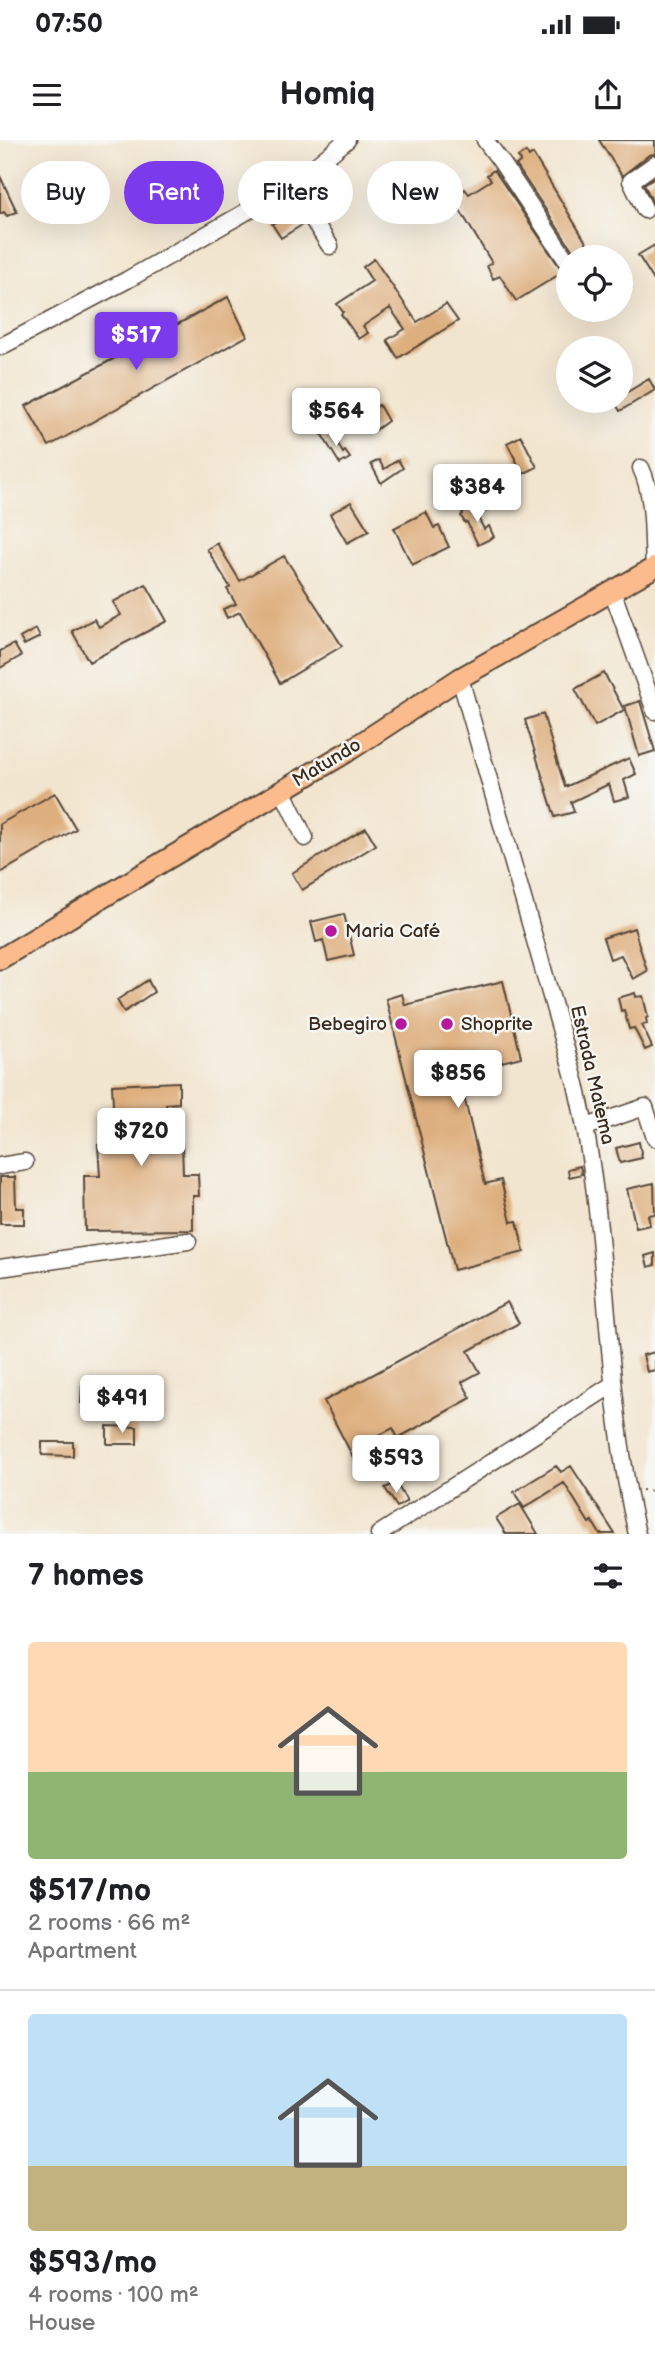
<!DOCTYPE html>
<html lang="en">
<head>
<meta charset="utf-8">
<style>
	:root { --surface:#fff; --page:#f6f6f6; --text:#202124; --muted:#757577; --line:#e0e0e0; --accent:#7c3aed }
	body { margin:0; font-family:"Balsamiq Sans",sans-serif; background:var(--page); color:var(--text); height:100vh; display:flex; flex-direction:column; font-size:26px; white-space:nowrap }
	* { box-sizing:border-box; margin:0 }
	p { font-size:23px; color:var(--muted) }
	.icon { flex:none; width:38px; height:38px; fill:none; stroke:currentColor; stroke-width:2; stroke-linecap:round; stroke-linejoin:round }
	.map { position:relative; height:1394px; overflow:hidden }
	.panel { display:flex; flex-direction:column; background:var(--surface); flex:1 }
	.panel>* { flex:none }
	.hud { position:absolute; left:21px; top:21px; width:614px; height:63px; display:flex; gap:14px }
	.buttons { position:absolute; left:556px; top:105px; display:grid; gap:14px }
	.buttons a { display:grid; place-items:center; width:77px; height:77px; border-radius:50%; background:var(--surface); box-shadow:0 7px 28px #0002; font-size:35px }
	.price { position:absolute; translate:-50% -60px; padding:0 16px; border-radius:7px; background:#fff; color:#222; font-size:23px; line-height:46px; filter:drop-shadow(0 2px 4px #0008) }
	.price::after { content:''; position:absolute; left:50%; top:42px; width:21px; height:16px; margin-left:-10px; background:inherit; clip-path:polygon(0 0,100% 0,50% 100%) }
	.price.selected { background:var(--accent); color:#fff }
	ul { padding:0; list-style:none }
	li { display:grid; align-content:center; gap:14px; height:371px; padding:0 28px }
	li+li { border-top:2px solid var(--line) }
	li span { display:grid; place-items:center; height:217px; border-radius:7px; color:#555 }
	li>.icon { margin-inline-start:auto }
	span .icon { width:126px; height:126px; fill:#fffc; stroke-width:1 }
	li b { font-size:30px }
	h2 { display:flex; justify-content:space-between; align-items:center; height:84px; padding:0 28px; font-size:30px }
	.chip { padding:0 24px; border-radius:32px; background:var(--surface); box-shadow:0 7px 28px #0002; font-size:24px; line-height:63px }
	.chip.selected { background:var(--accent); color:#fff }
	.status { display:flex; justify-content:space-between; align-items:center; height:49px; padding:0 35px; background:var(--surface); direction:ltr }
	.status svg { height:19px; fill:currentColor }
	header { display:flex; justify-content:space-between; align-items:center; height:91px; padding:0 28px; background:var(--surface); font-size:32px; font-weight:700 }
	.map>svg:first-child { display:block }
	.building { fill:#deaf7e }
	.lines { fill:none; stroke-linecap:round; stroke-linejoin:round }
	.minor-casing { stroke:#564639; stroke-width:19 }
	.major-casing { stroke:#564639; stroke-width:23 }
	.path { stroke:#564639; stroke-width:2; stroke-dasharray:2 5; stroke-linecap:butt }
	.minor { stroke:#fff; stroke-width:16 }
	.major { stroke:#fbbb8d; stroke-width:19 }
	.poi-dot { fill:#b5179e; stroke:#f6f6f2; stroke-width:2.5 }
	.labels { text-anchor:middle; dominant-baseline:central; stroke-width:5; stroke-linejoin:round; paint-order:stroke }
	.street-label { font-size:19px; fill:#3b2a1e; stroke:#f6f6f2 }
	.poi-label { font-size:19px; fill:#3b2a1e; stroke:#f6f6f2; text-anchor:start }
</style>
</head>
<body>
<div class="status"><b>07:50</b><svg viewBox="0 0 49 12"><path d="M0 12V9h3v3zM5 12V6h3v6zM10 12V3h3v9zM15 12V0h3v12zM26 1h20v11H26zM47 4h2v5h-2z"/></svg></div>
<header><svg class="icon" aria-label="menu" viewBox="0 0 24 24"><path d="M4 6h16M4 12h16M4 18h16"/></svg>Homiq<svg class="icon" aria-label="share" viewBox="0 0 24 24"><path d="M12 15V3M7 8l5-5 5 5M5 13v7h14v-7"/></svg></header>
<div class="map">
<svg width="655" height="1394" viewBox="0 0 655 1394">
	<rect width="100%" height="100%" fill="#f6f6f2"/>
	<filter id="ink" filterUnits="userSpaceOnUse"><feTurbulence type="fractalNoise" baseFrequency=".0143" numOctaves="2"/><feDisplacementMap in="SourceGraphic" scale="14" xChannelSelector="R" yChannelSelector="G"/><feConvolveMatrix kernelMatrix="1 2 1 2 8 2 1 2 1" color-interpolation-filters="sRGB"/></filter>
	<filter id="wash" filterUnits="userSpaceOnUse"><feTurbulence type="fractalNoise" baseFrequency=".00686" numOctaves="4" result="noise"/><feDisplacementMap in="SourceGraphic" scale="28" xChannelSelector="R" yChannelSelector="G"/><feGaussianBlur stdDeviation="1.57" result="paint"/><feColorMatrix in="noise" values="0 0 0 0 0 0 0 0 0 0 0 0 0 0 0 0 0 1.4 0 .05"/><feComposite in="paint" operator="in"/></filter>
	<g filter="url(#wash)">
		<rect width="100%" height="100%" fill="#f2e5cf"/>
		<g id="blocks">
			<!-- building -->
			<path class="building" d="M 599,0 L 655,0 L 655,14 L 649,15 L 622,36 Z
				M 526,12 L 529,17 L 533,14 L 593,114 L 588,117 L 577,117 L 516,25 L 521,21 L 518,17 Z
				M 494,30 L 563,132 L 516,161 L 500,136 L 493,139 L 487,126 L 492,123 L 455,62 L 461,59 L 458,54 L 465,49 L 469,54 L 491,40 L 487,35 Z
				M 0,36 L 17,72 L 7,76 L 4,72 L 0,74 Z
				M 655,37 L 655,68 L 644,44 Z
				M 294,71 L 302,85 L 281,98 L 272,84 Z
				M 655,105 L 655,142 L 638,115 Z
				M 374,119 L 417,182 L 446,164 L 458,181 L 398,218 L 387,200 L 405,189 L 390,168 L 363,186 L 368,193 L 359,199 L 341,174 L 343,172 L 337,164 L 372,141 L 363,127 Z
				M 228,157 L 247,196 L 49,306 L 26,266 Z
				M 649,239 L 655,250 L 620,271 L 614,261 L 621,261 L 621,256 Z
				M 379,265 L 388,281 L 374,291 L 363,275 Z
				M 324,268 L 333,284 L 324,289 L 316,273 Z
				M 331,291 L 343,313 L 345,311 L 350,318 L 340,324 L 322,295 Z
				M 521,296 L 537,327 L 523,334 L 507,303 Z
				M 379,320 L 384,329 L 398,320 L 403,328 L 381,343 L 371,324 Z
				M 351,362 L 369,391 L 347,403 L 330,374 Z
				M 484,364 L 488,370 L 477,376 L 484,389 L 489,386 L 494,397 L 478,405 L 467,382 L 465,383 L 461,376 L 463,374 L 462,372 Z
				M 426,372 L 434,388 L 439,386 L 449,407 L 412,425 L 394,388 Z
				M 217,403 L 240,441 L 284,416 L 342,506 L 280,543 L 240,472 L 227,478 L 223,469 L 236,464 L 227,449 L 230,447 L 207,409 Z
				M 146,444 L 167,481 L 89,522 L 72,491 L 94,479 L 99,487 L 121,475 L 113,462 Z
				M 36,489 L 40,497 L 24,505 L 20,498 Z
				M 14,504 L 21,516 L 0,528 L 0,511 Z
				M 604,533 L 624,570 L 595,586 L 575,549 Z
				M 640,561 L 655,611 L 639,616 L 625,566 Z
				M 543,574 L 565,647 L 629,618 L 636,634 L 624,640 L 629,657 L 614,661 L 609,644 L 571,662 L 574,672 L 555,677 L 525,580 Z
				M 55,653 L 76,689 L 0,733 L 0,684 Z
				M 366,688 L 376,705 L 302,750 L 292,733 Z
				M 344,774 L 354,815 L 328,821 L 323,800 L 316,802 L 311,782 Z
				M 634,788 L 647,831 L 633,839 L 621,815 L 610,819 L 603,798 Z
				M 148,840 L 154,852 L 124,872 L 117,860 Z
				M 503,841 L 521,917 L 494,924 L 497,935 L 461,944 L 485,1044 L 501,1040 L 511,1082 L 517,1081 L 524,1112 L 454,1130 L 386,859 L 402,854 L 405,865 Z
				M 635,853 L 636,857 L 643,856 L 648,877 L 646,878 L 647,884 L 642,885 L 652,907 L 645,910 L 634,888 L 629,889 L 624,870 L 621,871 L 618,858 Z
				M 179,942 L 179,963 L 166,964 L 167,1002 L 182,1002 L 183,1034 L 198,1034 L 199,1056 L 193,1056 L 193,1090 L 85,1091 L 84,1036 L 100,1036 L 98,1005 L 115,1004 L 112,945 Z
				M 639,1002 L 642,1018 L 620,1023 L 616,1008 Z
				M 580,1026 L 582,1034 L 569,1037 L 568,1029 Z
				M 0,1037 L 15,1037 L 16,1068 L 24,1068 L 24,1084 L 0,1084 Z
				M 654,1043 L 655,1074 L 648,1075 L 650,1085 L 636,1088 L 627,1049 Z
				M 655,1113 L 655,1125 L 648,1127 L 645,1116 Z
				M 507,1162 L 519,1183 L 468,1211 L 480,1232 L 462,1242 L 471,1258 L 398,1298 L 393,1288 L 372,1299 L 379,1311 L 356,1323 L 324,1261 Z
				M 655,1212 L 655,1230 L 647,1232 L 643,1215 Z
				M 82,1247 L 115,1247 L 115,1263 L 81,1263 Z
				M 107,1286 L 137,1287 L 137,1304 L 107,1304 Z
				M 42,1302 L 73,1302 L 73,1316 L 42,1315 Z
				M 556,1326 L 561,1332 L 571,1326 L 615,1394 L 600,1394 L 592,1381 L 589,1383 L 564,1343 L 524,1368 L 514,1352 Z
				M 396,1343 L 407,1361 L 397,1367 L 385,1348 Z
				M 520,1364 L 538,1394 L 506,1394 L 496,1378 Z"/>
		</g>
	</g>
	<g filter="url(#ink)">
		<use href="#blocks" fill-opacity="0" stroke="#564639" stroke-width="2"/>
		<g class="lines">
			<defs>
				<path id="minor" d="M 485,0 L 502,23 L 569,124
					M 291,46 L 330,106
					M 645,70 L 631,41 L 655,24
					M 0,207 L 127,140 L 291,46 L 347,0
					M 641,328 C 655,358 652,395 654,428
					M 613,453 L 655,571
					M 460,538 L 576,944 C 611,1092 602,1246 637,1394
					M 282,650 L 305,698
					M 586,987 L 645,967 L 655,998
					M 0,1026 L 25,1022
					M 0,1128 L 188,1101
					M 379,1394 L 612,1245"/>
				<path id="major" d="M 0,819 L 347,612 L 460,538 L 655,427"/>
			</defs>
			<!-- minor casing -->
			<use href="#minor" class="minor-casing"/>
			<!-- major casing -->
			<use href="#major" class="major-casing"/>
			<!-- path -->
			<path class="path" d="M 642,1350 L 655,1351"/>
			<!-- minor -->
			<use href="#minor" class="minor"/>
			<!-- major -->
			<use href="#major" class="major"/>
		</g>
	</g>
	<!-- markers -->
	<g class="poi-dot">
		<circle cx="331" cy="791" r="7"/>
		<circle cx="401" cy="884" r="7"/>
		<circle cx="447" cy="884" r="7"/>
	</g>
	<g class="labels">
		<!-- street labels -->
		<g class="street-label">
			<text transform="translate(327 623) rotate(-31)">Matundo</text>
			<text transform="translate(592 935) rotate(77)">Estrada Matema</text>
		</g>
		<!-- poi labels -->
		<g class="poi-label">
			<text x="345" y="791">Maria Café</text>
			<text x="387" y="884" text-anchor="end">Bebegiro</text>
			<text x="461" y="884">Shoprite</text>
		</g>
	</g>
</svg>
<div class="buttons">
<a><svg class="icon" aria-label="locate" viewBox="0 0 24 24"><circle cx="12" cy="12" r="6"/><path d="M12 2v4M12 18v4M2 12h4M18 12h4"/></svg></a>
<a><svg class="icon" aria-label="layers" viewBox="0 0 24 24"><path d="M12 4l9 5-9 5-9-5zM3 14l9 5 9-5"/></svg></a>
</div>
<b class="price selected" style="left:136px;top:232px">$517</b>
<b class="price" style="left:336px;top:308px">$564</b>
<b class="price" style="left:477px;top:384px">$384</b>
<b class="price" style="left:458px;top:970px">$856</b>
<b class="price" style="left:141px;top:1028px">$720</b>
<b class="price" style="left:122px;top:1295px">$491</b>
<b class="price" style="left:396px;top:1355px">$593</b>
<div class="hud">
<a class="chip">Buy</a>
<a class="chip selected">Rent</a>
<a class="chip">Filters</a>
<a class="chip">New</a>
</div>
</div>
<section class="panel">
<h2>7 homes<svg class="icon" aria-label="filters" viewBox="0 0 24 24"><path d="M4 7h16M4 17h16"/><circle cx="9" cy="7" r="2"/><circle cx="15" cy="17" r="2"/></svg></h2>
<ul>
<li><span style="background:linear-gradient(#ffd9b3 60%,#8fb573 0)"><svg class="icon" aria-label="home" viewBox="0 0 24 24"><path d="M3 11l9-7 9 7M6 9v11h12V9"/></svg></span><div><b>$517/mo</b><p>2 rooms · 66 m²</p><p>Apartment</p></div></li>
<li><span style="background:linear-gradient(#bfe0f5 70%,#c2b280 0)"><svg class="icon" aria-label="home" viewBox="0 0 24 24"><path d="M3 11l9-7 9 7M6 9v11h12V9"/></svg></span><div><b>$593/mo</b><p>4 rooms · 100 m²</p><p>House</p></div></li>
</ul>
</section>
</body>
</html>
